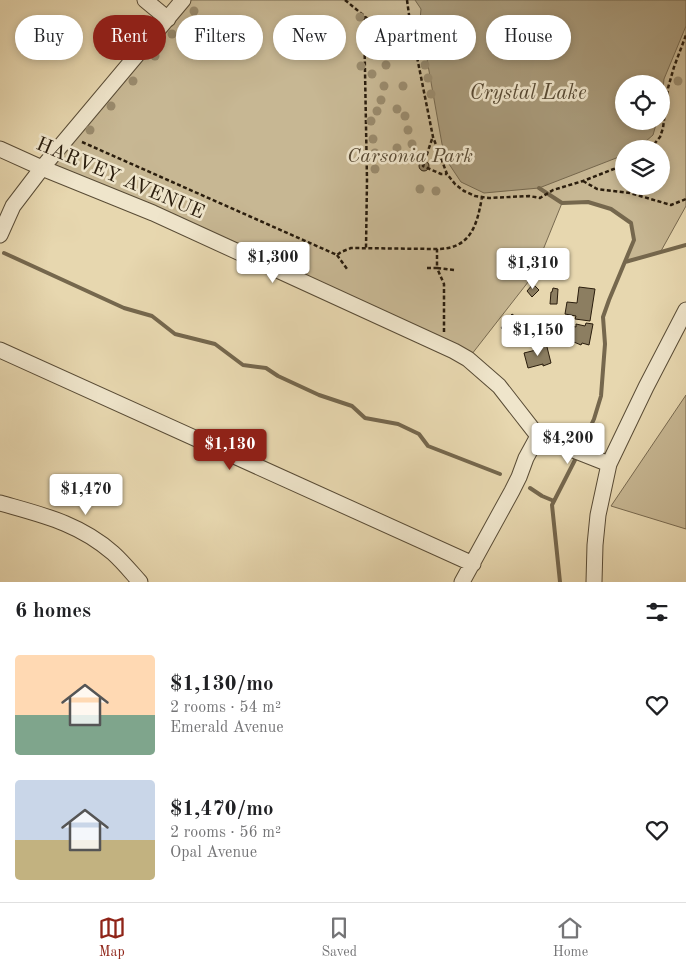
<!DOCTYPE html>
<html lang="en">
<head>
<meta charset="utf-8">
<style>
	:root { --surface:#fff; --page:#f6f6f6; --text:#202124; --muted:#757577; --line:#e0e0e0; --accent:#8f2418 }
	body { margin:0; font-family:"Old Standard TT",serif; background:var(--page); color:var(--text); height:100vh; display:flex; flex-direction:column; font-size:19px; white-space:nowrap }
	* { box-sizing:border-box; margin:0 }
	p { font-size:16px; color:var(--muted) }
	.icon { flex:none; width:28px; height:28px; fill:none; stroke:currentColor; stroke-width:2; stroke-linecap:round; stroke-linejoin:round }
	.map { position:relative; height:582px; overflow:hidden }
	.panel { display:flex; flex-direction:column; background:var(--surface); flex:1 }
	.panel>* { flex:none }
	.guide { position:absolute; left:15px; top:15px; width:656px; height:45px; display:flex; gap:10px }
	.buttons { position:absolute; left:615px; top:75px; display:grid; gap:10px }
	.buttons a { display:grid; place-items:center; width:55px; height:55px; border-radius:50%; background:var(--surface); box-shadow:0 2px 8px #0003; font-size:25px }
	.price { position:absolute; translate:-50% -42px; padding:0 11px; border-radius:5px; background:#fff; color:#222; font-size:16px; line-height:32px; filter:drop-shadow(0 1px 2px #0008) }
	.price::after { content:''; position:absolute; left:50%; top:30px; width:15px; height:11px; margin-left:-8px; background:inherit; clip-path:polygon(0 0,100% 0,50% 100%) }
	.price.active { background:var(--accent); color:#fff }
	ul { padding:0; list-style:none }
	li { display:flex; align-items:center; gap:15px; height:125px; padding:0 15px }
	li span { display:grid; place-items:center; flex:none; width:140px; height:100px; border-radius:5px; color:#555 }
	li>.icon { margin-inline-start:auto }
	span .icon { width:60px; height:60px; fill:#fffc; stroke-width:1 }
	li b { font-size:21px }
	h2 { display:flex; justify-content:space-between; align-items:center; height:60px; padding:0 15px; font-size:21px }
	.tag { padding:0 18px; border-radius:22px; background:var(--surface); box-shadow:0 2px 8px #0003; font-size:18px; line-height:45px }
	.tag.active { background:var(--accent); color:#fff }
	.menu { display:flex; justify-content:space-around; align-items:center; height:70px; border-top:1px solid var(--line); background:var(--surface); font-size:14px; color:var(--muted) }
	.menu a { display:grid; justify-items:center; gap:2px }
	.menu .active { color:var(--accent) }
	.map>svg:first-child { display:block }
	.green { fill:#c7b793; stroke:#786a50; fill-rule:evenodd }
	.water { fill:#a79878; stroke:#75674d }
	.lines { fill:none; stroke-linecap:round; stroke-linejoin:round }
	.stream { stroke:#75674d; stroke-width:4 }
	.building { fill:#8c7e61; stroke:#2a1d0d }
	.minor-casing { stroke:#594c36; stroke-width:17 }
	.path { stroke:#2a1d0d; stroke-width:2.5; stroke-dasharray:4 2.5; stroke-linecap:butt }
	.minor { stroke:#efe5cb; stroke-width:15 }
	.tree { fill:#998a6c }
	.labels { text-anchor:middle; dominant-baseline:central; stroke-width:5; stroke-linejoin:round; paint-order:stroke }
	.park-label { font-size:20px; font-style:italic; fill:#594b35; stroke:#efe5cb }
	.street-label { font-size:20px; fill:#2a1d0d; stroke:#efe5cb }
	.water-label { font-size:21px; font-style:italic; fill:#564832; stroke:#efe5cb }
</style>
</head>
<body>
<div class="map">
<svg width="686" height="582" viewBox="0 0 686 582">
	<rect width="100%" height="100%" fill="#e7d7af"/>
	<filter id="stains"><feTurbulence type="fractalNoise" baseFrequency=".004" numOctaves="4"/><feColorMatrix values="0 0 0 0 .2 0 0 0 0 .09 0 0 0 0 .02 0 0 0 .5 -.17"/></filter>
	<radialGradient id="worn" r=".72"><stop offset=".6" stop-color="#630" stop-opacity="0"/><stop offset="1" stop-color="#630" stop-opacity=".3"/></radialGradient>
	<!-- green -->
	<path class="green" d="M 183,0 L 686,0 L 686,206 L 661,251 L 625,262 L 634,240 L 631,223 L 611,209 L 588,202 L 562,203 L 532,277 L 468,359 L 42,168 ZM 624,84 L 661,84 L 661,121 L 624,121 ZM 624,149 L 661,149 L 661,186 L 624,186 Z
		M 686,395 L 686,529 L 611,506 Z"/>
	<!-- water -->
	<path class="water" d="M 415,0 L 686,0 L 686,26 L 664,79 L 661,108 L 661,84 L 624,84 L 624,121 L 657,121 L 653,135 L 637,149 L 624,149 L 624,155 L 539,188 L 484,193 L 461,182 L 449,164 L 442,144 L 420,20 L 421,9 Z"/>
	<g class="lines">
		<!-- stream -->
		<path class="stream" d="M 539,188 L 562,203 L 588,202 L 611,209 L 631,223 L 634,240 L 609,300 L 603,317 L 605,344 L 601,396 L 594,419 L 580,449
			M 4,253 L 124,308 L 152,316 L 175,334 L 215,344 L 243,365 L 266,368 L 278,376 L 319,395 L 352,406 L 365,418 L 398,424 L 419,434 L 428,446 L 500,474
			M 625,262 L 686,245
			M 530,488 L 542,496 L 554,501
			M 560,582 L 552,505 L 577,456"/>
	</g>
	<!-- building -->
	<path class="building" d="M419 166a5 5 0 1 1 10 0a5 5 0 1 1-10 0Z
		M 533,284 L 539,290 L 532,297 L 527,291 Z
		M 579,287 L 595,289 L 590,321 L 575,319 L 576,316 L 565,314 L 567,302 L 577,303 Z
		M 553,288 L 558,289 L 557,304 L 550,304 L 551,292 L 552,292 Z
		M 512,314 L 531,328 L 530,330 L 534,334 L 525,346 L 520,342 L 519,342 L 501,328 Z
		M 586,323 L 593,324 L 589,345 L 582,343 L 581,345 L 569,340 L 569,342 L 565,342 L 566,339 L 559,338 L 562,324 L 576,327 L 576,324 L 585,326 Z
		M 544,328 L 549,333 L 543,339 L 538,334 Z
		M 546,343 L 551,363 L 543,366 L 543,364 L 528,368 L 524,353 L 540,349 L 539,345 Z"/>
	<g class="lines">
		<defs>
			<path id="minor" d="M 145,0 L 168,19
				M 0,149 L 42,168 L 153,213 L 454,351 L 468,359 L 499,386 L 538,436 L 609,464
				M 0,235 L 13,206 L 42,168 L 183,0
				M 0,350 L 473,564
				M 0,503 C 42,515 79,523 113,553 C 123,562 131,572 140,582
				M 462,582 L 512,491 L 519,477 L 526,458 L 538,436
				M 594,582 L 595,545 L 598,515 L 609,464 L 646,387 L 686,310"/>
		</defs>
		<!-- minor casing -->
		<use href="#minor" class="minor-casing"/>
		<!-- path -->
		<path class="path" d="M 345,0 L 380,29 L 412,31
			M 407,0 L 410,22 L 433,137 L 447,174 L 455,184 L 464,191 L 475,196 L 489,198 L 529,196 L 540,198 L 553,190 L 583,181 L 624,165
			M 364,16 L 367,180 L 366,248
			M 432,139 L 423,166 L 441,174 L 447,174
			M 82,142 L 337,255 L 341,252 L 351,248 L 437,249
			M 650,149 L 660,137 L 663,128 L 668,88 L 674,67 L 686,35
			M 583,181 L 597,189 L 630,193 L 671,205 L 686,199
			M 337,255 L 347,269
			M 427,268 L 437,268 L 444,284 L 444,333
			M 454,270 L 437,268 L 437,249 C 471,249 477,225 482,197"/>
		<!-- minor -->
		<use href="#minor" class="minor"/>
	</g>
	<!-- trees -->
	<g class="tree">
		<circle cx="194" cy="11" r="4.5"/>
		<circle cx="360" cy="17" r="4.5"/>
		<circle cx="369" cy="24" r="4.5"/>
		<circle cx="172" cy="34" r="4.5"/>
		<circle cx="370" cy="34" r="4.5"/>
		<circle cx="383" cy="41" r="4.5"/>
		<circle cx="422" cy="53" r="4.5"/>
		<circle cx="155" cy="56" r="4.5"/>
		<circle cx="386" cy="65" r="4.5"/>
		<circle cx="425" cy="65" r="4.5"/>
		<circle cx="361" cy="66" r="4.5"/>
		<circle cx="372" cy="74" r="4.5"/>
		<circle cx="428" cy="78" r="4.5"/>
		<circle cx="133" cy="81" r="4.5"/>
		<circle cx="678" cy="81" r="4.5"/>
		<circle cx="384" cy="86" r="4.5"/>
		<circle cx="403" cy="86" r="4.5"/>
		<circle cx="431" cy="94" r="4.5"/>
		<circle cx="381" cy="100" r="4.5"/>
		<circle cx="111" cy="106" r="4.5"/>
		<circle cx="397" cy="109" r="4.5"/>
		<circle cx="377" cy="111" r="4.5"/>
		<circle cx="405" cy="116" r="4.5"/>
		<circle cx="371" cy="121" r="4.5"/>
		<circle cx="90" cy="130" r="4.5"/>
		<circle cx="408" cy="130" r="4.5"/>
		<circle cx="373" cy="139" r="4.5"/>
		<circle cx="412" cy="144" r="4.5"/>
		<circle cx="397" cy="148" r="4.5"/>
		<circle cx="375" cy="153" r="4.5"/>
		<circle cx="375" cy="169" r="4.5"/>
		<circle cx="420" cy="189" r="4.5"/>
		<circle cx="436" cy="191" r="4.5"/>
	</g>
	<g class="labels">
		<!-- park labels -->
		<g class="park-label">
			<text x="410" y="157">Carsonia Park</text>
		</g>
		<!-- street labels -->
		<g class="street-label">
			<text transform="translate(120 179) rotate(23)">HARVEY AVENUE</text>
		</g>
		<!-- water labels -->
		<g class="water-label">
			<text x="528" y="93">Crystal Lake</text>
		</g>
	</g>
	<rect width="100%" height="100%" filter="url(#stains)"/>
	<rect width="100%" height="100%" fill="url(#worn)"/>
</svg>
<div class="buttons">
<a><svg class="icon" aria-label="locate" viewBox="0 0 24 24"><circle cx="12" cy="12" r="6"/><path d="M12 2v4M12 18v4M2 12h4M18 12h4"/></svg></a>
<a><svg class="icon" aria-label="layers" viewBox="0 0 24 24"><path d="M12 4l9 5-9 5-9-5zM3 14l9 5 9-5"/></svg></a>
</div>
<b class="price" style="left:273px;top:284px">$1,300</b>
<b class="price" style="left:533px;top:290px">$1,310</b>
<b class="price" style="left:538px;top:357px">$1,150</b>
<b class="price" style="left:568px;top:465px">$4,200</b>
<b class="price active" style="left:230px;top:471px">$1,130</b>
<b class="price" style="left:86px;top:516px">$1,470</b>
<div class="guide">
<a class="tag">Buy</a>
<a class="tag active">Rent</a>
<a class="tag">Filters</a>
<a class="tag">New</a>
<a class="tag">Apartment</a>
<a class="tag">House</a>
</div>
</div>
<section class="panel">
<h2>6 homes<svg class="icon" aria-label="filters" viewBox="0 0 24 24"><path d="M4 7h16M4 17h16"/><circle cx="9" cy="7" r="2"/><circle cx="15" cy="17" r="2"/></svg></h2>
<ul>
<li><span style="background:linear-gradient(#ffd9b3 60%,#7fa58c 0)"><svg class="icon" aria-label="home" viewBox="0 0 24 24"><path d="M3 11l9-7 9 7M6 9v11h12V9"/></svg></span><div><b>$1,130/mo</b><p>2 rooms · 54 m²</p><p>Emerald Avenue</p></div><svg class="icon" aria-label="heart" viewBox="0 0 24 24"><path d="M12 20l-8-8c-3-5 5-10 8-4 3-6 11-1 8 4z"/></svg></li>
<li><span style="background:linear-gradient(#c9d6e8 60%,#c2b280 0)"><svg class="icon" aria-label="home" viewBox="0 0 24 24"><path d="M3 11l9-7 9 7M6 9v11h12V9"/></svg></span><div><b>$1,470/mo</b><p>2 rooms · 56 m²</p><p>Opal Avenue</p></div><svg class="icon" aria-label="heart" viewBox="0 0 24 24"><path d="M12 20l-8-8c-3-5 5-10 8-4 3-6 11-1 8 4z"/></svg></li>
</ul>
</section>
<nav class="menu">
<a class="active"><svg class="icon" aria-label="map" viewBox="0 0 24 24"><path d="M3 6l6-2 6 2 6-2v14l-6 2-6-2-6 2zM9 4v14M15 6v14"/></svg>Map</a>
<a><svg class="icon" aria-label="saved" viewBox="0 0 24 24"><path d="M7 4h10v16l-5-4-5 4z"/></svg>Saved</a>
<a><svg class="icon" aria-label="home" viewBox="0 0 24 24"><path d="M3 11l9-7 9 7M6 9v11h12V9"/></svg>Home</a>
</nav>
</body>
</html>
